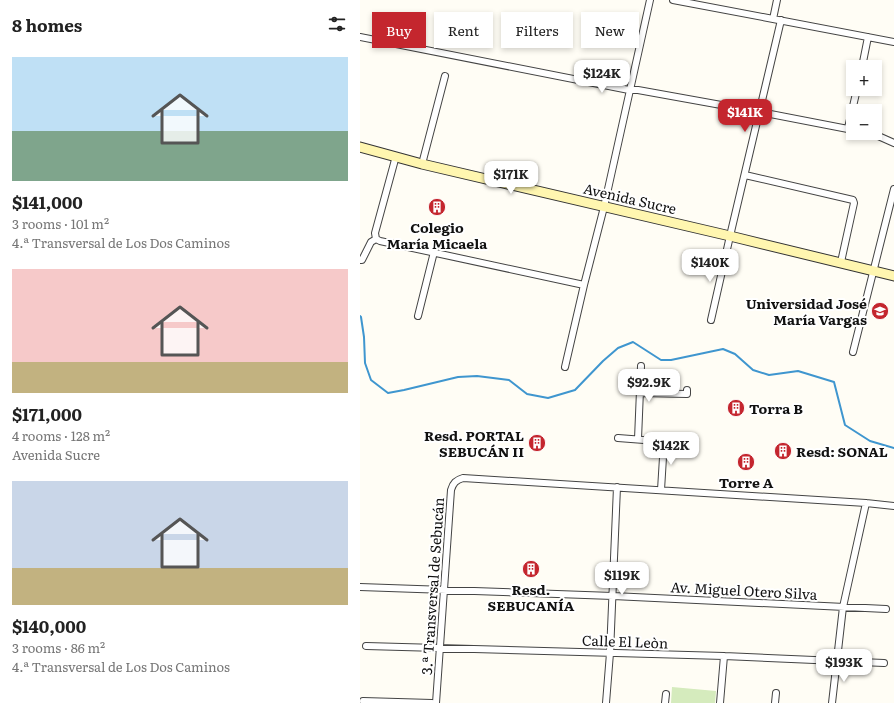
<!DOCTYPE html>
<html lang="en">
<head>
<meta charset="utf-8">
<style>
	:root { --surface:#fff; --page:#f2f2f2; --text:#222; --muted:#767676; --accent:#c4262e }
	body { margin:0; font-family:Literata,serif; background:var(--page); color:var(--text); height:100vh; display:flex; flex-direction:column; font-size:15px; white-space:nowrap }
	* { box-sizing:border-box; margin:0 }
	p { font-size:13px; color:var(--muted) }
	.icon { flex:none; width:22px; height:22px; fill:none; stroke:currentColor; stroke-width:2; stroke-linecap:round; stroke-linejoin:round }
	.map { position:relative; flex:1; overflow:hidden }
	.details { display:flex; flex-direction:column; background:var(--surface); width:360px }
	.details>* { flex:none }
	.banner { position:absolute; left:12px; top:12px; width:380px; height:36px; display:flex; gap:8px }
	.buttons { position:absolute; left:486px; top:60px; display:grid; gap:8px }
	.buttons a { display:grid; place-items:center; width:36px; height:36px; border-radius:0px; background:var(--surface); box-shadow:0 2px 6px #0003; font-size:20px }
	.price { position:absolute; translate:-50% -34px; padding:0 9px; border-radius:8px; background:#fff; color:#222; font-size:13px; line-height:26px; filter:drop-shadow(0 1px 2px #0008) }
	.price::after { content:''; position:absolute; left:50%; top:24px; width:12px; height:9px; margin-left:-6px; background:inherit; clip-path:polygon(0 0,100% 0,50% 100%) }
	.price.current { background:var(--accent); color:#fff }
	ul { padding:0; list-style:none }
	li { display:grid; align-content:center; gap:8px; height:212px; padding:0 12px }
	li span { display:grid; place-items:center; height:124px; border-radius:0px; color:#555 }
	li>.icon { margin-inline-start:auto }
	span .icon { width:72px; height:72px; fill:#fffc; stroke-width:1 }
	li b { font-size:17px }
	h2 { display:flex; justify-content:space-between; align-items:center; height:48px; padding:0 12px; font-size:17px }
	.pill { padding:0 14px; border-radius:0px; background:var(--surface); box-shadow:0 2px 6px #0003; font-size:14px; line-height:36px }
	.pill.current { background:var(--accent); color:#fff }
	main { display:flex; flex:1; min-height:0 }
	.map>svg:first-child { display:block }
	.green { fill:#d5ebbd }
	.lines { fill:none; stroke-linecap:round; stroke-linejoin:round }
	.stream { stroke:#3f96cf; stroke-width:2 }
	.minor-casing { stroke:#444; stroke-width:8 }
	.secondary-casing { stroke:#333; stroke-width:11 }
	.minor { stroke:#fff; stroke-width:6 }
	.secondary { stroke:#fff6b0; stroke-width:9 }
	.labels { text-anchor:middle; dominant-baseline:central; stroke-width:4; stroke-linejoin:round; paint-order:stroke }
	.street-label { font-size:14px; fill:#111; stroke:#fff }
	.poi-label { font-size:14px; font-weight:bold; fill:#111; stroke:#fff }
</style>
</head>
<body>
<main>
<section class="details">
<h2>8 homes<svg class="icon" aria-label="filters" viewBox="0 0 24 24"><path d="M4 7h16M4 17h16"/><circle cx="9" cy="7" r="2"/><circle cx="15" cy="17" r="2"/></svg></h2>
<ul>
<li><span style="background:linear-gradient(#bfe0f5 60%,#7fa58c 0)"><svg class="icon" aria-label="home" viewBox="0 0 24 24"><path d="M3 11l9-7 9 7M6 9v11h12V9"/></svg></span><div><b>$141,000</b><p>3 rooms · 101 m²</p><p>4.ª Transversal de Los Dos Caminos</p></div></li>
<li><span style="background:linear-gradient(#f6c9c9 75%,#c2b280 0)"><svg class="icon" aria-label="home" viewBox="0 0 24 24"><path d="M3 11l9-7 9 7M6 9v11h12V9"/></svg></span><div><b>$171,000</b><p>4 rooms · 128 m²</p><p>Avenida Sucre</p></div></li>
<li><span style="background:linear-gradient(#c9d6e8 70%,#c2b280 0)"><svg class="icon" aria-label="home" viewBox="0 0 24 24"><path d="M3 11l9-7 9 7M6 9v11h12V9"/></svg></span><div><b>$140,000</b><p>3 rooms · 86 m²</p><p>4.ª Transversal de Los Dos Caminos</p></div></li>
</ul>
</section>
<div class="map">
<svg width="534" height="703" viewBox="0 0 534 703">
	<rect width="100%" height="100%" fill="#fffdf5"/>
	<!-- green -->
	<path class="green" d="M 312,687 L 356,691 L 355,703 L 311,703 Z"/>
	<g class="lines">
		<!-- stream -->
		<path class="stream" d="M 0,316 L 1,317 L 4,337 L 5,363 L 11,380 L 28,393 L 44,390 L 98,377 L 117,376 L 149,380 L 167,394 L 188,398 L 215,390 L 243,361 L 258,348 L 273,342 L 301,360 L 311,360 L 363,349 L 375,354 L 393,370 L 409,375 L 438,371 L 474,382 L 485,425 L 510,441 L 534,448"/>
		<defs>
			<path id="minor" d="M 313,0 L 534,42
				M 413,19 L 417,0
				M 0,37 L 269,90 L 278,90 L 400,112 L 493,130
				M 502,67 L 508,37
				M 488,128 L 497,89
				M 507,133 L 516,135 L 534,143
				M 62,164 L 85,76
				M 385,175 L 493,200 L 494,203 L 481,262
				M 16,239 L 20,241 L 224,285
				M 16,239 L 15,233 L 36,156
				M 0,260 L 2,260 L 11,242 L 16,239
				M 58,316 L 74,252
				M 351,320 L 370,236 L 421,20
				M 493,352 L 534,189
				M 205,367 L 224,285 L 244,207 L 290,0
				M 280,393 L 327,394 L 327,390
				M 258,438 L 323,443
				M 278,439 L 281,366
				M 301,490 L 304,441
				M 0,587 L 253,596 L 526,609
				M 6,646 L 364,656 L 524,663
				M 3,701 L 72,703
				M 76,703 L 91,490 C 93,483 96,480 103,478 L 506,503 L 534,506
				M 246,703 L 250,653 L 257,487
				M 305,703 L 306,694
				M 360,703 L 364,656
				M 415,703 L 416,693
				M 472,703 L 483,607 L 506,503"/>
			<path id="secondary" d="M 0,147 L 62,164 L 370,236 L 534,276"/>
		</defs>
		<!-- minor casing -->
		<use href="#minor" class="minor-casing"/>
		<!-- secondary casing -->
		<use href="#secondary" class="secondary-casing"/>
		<!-- minor -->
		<use href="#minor" class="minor"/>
		<!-- secondary -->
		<use href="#secondary" class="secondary"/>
	</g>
	<!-- icons -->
	<defs>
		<symbol id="building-disc" viewBox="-11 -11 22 22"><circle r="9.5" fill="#c4262e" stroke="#fff"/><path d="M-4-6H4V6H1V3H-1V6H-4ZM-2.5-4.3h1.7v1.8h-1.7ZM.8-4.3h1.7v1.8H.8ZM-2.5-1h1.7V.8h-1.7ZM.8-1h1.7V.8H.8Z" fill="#fff"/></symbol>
		<symbol id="university-disc" viewBox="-11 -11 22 22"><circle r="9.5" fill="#c4262e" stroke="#fff"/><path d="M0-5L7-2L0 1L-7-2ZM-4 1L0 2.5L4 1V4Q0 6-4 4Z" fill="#fff"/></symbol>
	</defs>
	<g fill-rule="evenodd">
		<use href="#building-disc" x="67" y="197" width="20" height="20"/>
		<use href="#university-disc" x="510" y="301" width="20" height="20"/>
		<use href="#building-disc" x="366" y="398" width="20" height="20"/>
		<use href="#building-disc" x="167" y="433" width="20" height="20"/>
		<use href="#building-disc" x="413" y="441" width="20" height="20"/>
		<use href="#building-disc" x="376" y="452" width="20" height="20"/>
		<use href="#building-disc" x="161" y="559" width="20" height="20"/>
	</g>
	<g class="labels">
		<!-- street labels -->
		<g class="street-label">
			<text transform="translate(270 198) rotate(13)">Avenida Sucre</text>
			<text transform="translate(72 586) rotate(-86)">3.ª Transversal de Sebucán</text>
			<text transform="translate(384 590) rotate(3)">Av. Miguel Otero Silva</text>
			<text transform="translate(265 641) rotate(2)">Calle El Leòn</text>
		</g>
		<!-- poi labels -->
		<g class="poi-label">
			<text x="77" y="227">Colegio<tspan x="77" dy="16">María Micaela</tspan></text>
			<text x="507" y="303" text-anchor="end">Universidad José<tspan x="507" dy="16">María Vargas</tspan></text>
			<text x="389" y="408" text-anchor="start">Torra B</text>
			<text x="164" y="435" text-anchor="end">Resd. PORTAL<tspan x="164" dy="16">SEBUCÁN II</tspan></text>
			<text x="436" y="451" text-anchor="start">Resd: SONAL</text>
			<text x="386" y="482">Torre A</text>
			<text x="171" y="589">Resd.<tspan x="171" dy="16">SEBUCANÍA</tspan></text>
		</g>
	</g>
</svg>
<div class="buttons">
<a>+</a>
<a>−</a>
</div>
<b class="price" style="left:242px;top:94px">$124K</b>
<b class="price current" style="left:385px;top:133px">$141K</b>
<b class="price" style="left:151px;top:195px">$171K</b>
<b class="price" style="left:350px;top:283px">$140K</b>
<b class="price" style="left:289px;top:403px">$92.9K</b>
<b class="price" style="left:311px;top:466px">$142K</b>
<b class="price" style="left:262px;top:596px">$119K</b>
<b class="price" style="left:484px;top:683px">$193K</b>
<div class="banner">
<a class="pill current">Buy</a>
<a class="pill">Rent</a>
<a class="pill">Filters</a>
<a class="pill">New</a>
</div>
</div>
</main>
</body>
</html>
